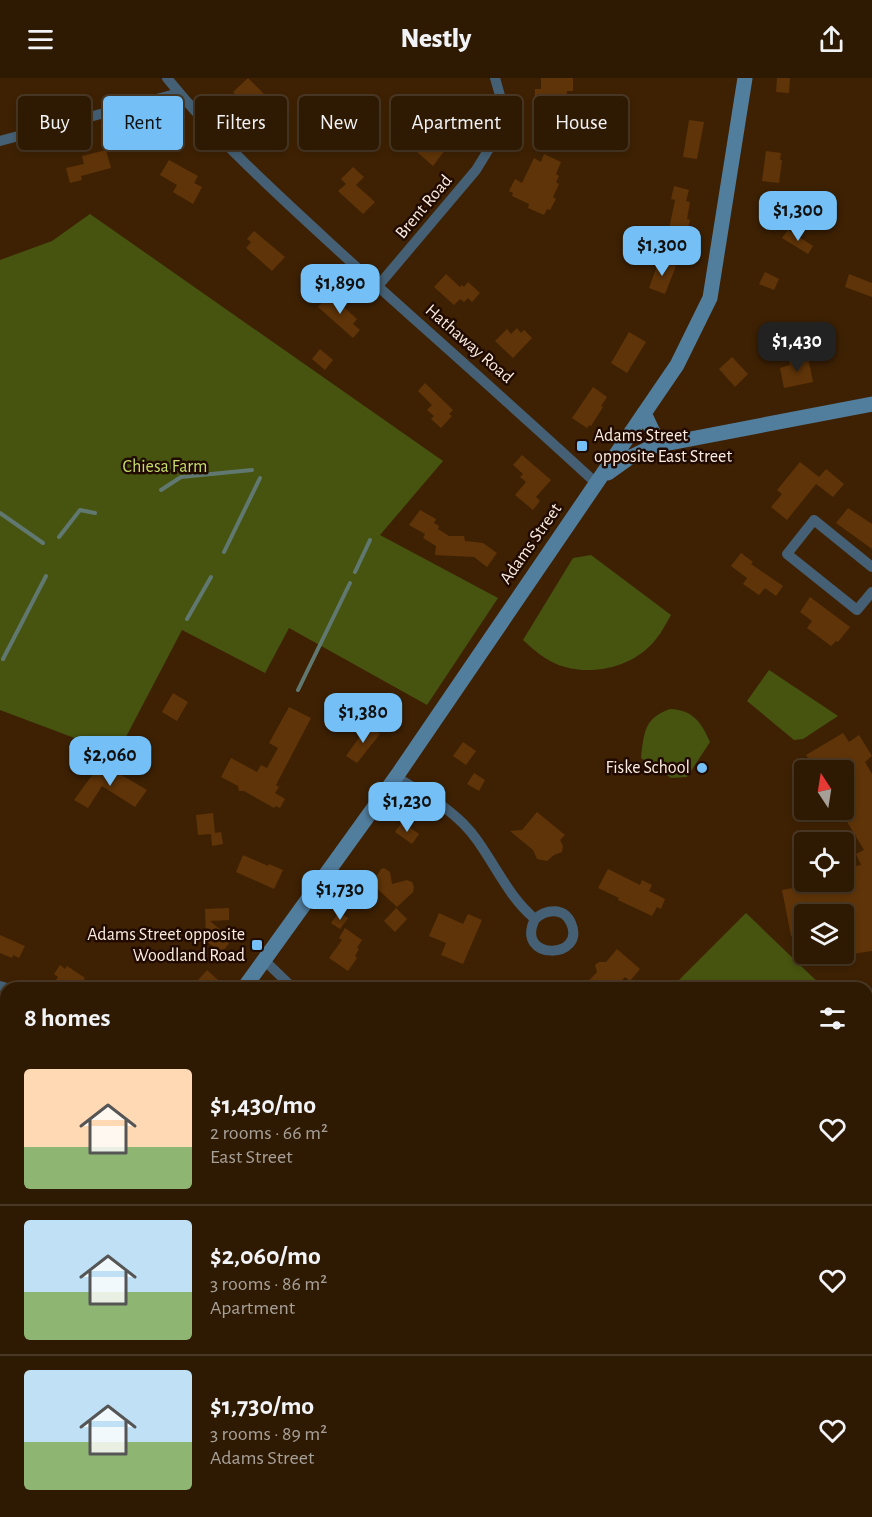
<!DOCTYPE html>
<html lang="en">
<head>
<meta charset="utf-8">
<style>
	:root { --surface:#2e1902; --page:#36220c; --text:#f1f3f6; --muted:#a7a099; --line:#493824; --accent:#74c0f6 }
	body { margin:0; font-family:"Alegreya Sans",sans-serif; background:var(--page); color:var(--text); height:100vh; display:flex; flex-direction:column; font-size:22px; white-space:nowrap }
	* { box-sizing:border-box; margin:0 }
	p { font-size:20px; color:var(--muted) }
	.icon { flex:none; width:33px; height:33px; fill:none; stroke:currentColor; stroke-width:2; stroke-linecap:round; stroke-linejoin:round }
	.map { position:relative; flex:1; overflow:hidden }
	.details { position:absolute; left:0px; top:904px; width:873px; height:536px; display:flex; flex-direction:column; background:var(--surface); border-radius:18px 18px 0 0; box-shadow:0 3px 9px #0003,0 0 0 2px var(--line) }
	.details>* { flex:none }
	.banner { position:absolute; left:18px; top:18px; width:837px; height:54px; display:flex; gap:12px }
	.needle { width:39px; rotate:348deg }
	.tools { position:absolute; left:794px; top:682px; display:grid; gap:12px }
	.tools a { display:grid; place-items:center; width:60px; height:60px; border-radius:6px; background:var(--surface); box-shadow:0 3px 9px #0003,0 0 0 2px var(--line); font-size:30px }
	.price { position:absolute; translate:-50% -51px; padding:0 14px; border-radius:12px; background:var(--accent); color:#111; font-size:20px; line-height:39px; filter:drop-shadow(0 2px 3px #0008) }
	.price::after { content:''; position:absolute; left:50%; top:36px; width:18px; height:14px; margin-left:-9px; background:inherit; clip-path:polygon(0 0,100% 0,50% 100%) }
	.price.current { background:#222; color:#fff }
	ul { padding:0; list-style:none }
	li { display:flex; align-items:center; gap:18px; height:150px; padding:0 24px }
	li+li { border-top:2px solid var(--line) }
	li span { display:grid; place-items:center; flex:none; width:168px; height:120px; border-radius:6px; color:#555 }
	li>.icon { margin-inline-start:auto }
	span .icon { width:72px; height:72px; fill:#fffc; stroke-width:1 }
	li b { font-size:26px }
	h2 { display:flex; justify-content:space-between; align-items:center; height:72px; padding:0 24px; font-size:26px }
	.pill { padding:0 21px; border-radius:6px; background:var(--surface); box-shadow:0 3px 9px #0003,0 0 0 2px var(--line); font-size:21px; line-height:54px }
	.pill.current { background:var(--accent); color:#111 }
	header { display:flex; justify-content:space-between; align-items:center; height:78px; padding:0 24px; background:var(--surface); font-size:27px; font-weight:800 }
	.map>svg:first-child { display:block }
	.green { fill:#46540f }
	.lines { fill:none; stroke-linecap:round; stroke-linejoin:round }
	.stream { stroke:#617871; stroke-width:4 }
	.building { fill:#5f3408 }
	.street { stroke:#456074; stroke-width:10 }
	.secondary { stroke:#527e9e; stroke-width:15 }
	.poi-dot { fill:#74c0f6; stroke:#210b00; stroke-width:2 }
	.labels { text-anchor:middle; dominant-baseline:central; stroke-width:5; stroke-linejoin:round; paint-order:stroke }
	.street-label { font-size:18px; fill:#faece2; stroke:#210b00 }
	.poi-label { font-size:18px; fill:#faece2; stroke:#210b00; text-anchor:end }
	.park-label { font-size:18px; fill:#c4df6a; stroke:#210b00 }
</style>
</head>
<body>
<header><svg class="icon" aria-label="menu" viewBox="0 0 24 24"><path d="M4 6h16M4 12h16M4 18h16"/></svg>Nestly<svg class="icon" aria-label="share" viewBox="0 0 24 24"><path d="M12 15V3M7 8l5-5 5 5M5 13v7h14v-7"/></svg></header>
<div class="map">
<svg width="872" height="1439" viewBox="0 0 872 1439">
	<rect width="100%" height="100%" fill="#3e2103"/>
	<!-- green -->
	<path class="green" d="M 90,136 L 443,383 L 380,457 L 498,520 L 427,627 L 289,550 L 265,595 L 182,552 L 117,676 L 0,632 L 0,182 L 52,163 Z
		M 591,477 L 671,537 C 666,545 662,554 656,561 C 632,593 578,602 545,580 C 537,575 530,568 523,562 L 573,480 Z
		M 769,592 L 838,638 L 803,661 L 794,662 L 747,623 Z
		M 670,631 C 693,632 701,644 710,664 L 687,699 L 671,700 L 641,680 C 644,655 644,640 670,631 Z
		M 746,835 L 824,910 L 671,910 Z
		M 867,952 L 872,957 L 872,1326 L 867,1321 Z"/>
	<g class="lines">
		<!-- stream -->
		<path class="stream" d="M 161,412 L 181,399 L 252,392
			M 0,435 L 43,465
			M 59,459 L 80,432 L 95,435
			M 224,474 L 260,400
			M 355,494 L 370,462
			M 187,541 L 211,499
			M 3,581 L 46,498
			M 298,612 L 350,505"/>
	</g>
	<!-- building -->
	<path class="building" d="M 248,0 L 272,24 L 259,36 L 242,19 L 240,21 L 233,14 Z
		M 541,0 L 573,0 L 573,13 L 567,13 L 566,45 L 534,42 L 535,11 L 541,11 Z
		M 777,0 L 790,0 L 789,15 L 776,14 Z
		M 441,35 L 458,50 L 452,57 L 455,59 L 433,88 L 408,66 L 420,52 L 424,56 Z
		M 689,42 L 704,44 L 697,81 L 683,79 Z
		M 106,72 L 111,90 L 81,98 L 82,102 L 70,105 L 66,90 L 84,86 L 82,78 Z
		M 766,73 L 781,75 L 780,82 L 782,82 L 779,105 L 762,103 Z
		M 544,76 L 561,84 L 556,96 L 559,98 L 556,104 L 559,106 L 553,119 L 556,121 L 550,132 L 547,131 L 544,137 L 528,130 L 529,126 L 512,118 L 513,115 L 509,113 L 515,101 L 522,105 L 534,80 L 541,84 Z
		M 169,82 L 198,98 L 194,105 L 202,109 L 193,126 L 173,114 L 177,107 L 160,97 Z
		M 353,89 L 364,99 L 356,107 L 375,124 L 363,136 L 338,113 L 346,106 L 341,101 Z
		M 674,108 L 689,112 L 686,123 L 690,124 L 687,141 L 690,142 L 687,153 L 680,152 L 678,158 L 668,156 L 675,122 L 671,121 Z
		M 788,152 L 813,168 L 808,176 L 782,160 Z
		M 254,153 L 285,179 L 272,193 L 246,170 L 251,164 L 247,161 Z
		M 659,182 L 676,188 L 665,216 L 649,210 Z
		M 765,194 L 779,201 L 774,212 L 759,206 Z
		M 446,196 L 460,209 L 462,207 L 464,209 L 468,204 L 480,215 L 472,224 L 468,220 L 464,224 L 460,221 L 454,227 L 434,209 Z
		M 849,196 L 872,205 L 872,219 L 845,209 Z
		M 329,216 L 357,241 L 353,246 L 360,252 L 353,260 L 318,229 Z
		M 517,250 L 521,255 L 524,252 L 532,260 L 513,280 L 495,263 L 507,251 L 511,256 Z
		M 629,254 L 646,264 L 627,295 L 611,285 Z
		M 320,271 L 333,282 L 325,292 L 312,281 Z
		M 732,279 L 748,296 L 735,309 L 719,291 Z
		M 808,279 L 813,304 L 784,310 L 780,290 L 790,287 L 789,283 Z
		M 425,305 L 453,332 L 449,336 L 452,338 L 441,350 L 431,341 L 434,338 L 427,332 L 432,327 L 418,313 Z
		M 593,309 L 607,319 L 601,328 L 603,329 L 591,348 L 589,347 L 587,350 L 572,340 Z
		M 522,377 L 551,402 L 536,419 L 540,423 L 533,432 L 515,417 L 526,404 L 520,399 L 523,396 L 513,387 Z
		M 800,384 L 819,399 L 826,391 L 844,406 L 833,419 L 816,406 L 787,442 L 771,429 L 782,416 L 777,412 Z
		M 848,430 L 872,446 L 872,471 L 836,445 Z
		M 420,432 L 436,441 L 434,445 L 439,448 L 438,451 L 449,458 L 464,458 L 465,463 L 483,465 L 497,475 L 487,489 L 474,479 L 435,477 L 436,468 L 423,460 L 425,456 L 409,447 Z
		M 741,475 L 753,484 L 751,486 L 783,508 L 776,518 L 765,510 L 759,517 L 743,506 L 747,500 L 731,488 Z
		M 810,519 L 850,549 L 838,564 L 836,563 L 831,568 L 807,550 L 812,543 L 800,534 Z
		M 173,615 L 188,624 L 177,643 L 162,634 Z
		M 289,629 L 311,640 L 276,707 L 279,709 L 275,715 L 285,721 L 280,730 L 276,728 L 274,730 L 244,713 L 239,713 L 238,708 L 221,699 L 231,680 L 257,694 L 261,687 L 267,690 L 278,670 L 269,665 Z
		M 368,647 L 380,656 L 357,685 L 346,678 Z
		M 843,655 L 849,664 L 859,657 L 872,678 L 865,684 L 872,696 L 872,873 L 852,876 L 847,847 L 843,848 L 843,837 L 804,837 L 804,856 L 791,858 L 782,812 L 825,804 L 852,804 L 849,789 L 861,787 L 856,776 L 864,772 L 843,737 L 843,693 L 816,693 L 806,677 Z
		M 463,664 L 476,673 L 466,687 L 453,678 Z
		M 101,685 L 147,712 L 135,729 L 102,708 L 88,730 L 74,722 Z
		M 474,695 L 485,702 L 479,713 L 467,706 Z
		M 537,734 L 565,757 L 560,762 L 563,768 L 562,774 L 554,777 L 547,783 L 537,781 L 533,772 L 510,753 L 522,752 Z
		M 213,735 L 215,755 L 221,754 L 223,766 L 212,768 L 211,756 L 198,757 L 196,737 Z
		M 402,744 L 419,756 L 412,766 L 395,754 Z
		M 243,777 L 268,788 L 269,786 L 283,792 L 274,811 L 236,794 Z
		M 384,790 L 390,794 L 392,806 L 407,802 L 412,804 L 414,809 L 413,814 L 397,829 L 372,806 L 381,791 Z
		M 608,791 L 640,807 L 642,802 L 652,807 L 649,813 L 665,821 L 661,831 L 657,829 L 652,838 L 618,822 L 619,820 L 598,810 Z
		M 229,830 L 229,842 L 210,843 L 232,862 L 221,875 L 206,863 L 205,831 Z
		M 396,830 L 407,841 L 395,854 L 384,843 Z
		M 339,834 L 348,840 L 340,851 L 331,845 Z
		M 439,835 L 463,846 L 468,836 L 482,842 L 463,886 L 441,877 L 446,865 L 429,858 Z
		M 345,850 L 362,862 L 357,870 L 359,871 L 355,878 L 357,880 L 348,893 L 329,880 L 342,862 L 339,860 Z
		M 0,857 L 25,868 L 19,880 L 13,877 L 12,880 L 0,875 Z
		M 617,871 L 640,891 L 630,903 L 625,899 L 615,910 L 582,910 L 597,894 L 595,887 L 599,884 L 606,884 Z
		M 60,887 L 65,891 L 67,888 L 85,900 L 78,910 L 68,910 L 56,902 L 58,899 L 54,896 Z
		M 207,892 L 219,903 L 213,910 L 191,910 Z"/>
	<g class="lines">
		<!-- street -->
		<path class="street" d="M 167,0 C 222,68 289,127 353,186 C 434,259 516,331 596,405
			M 0,63 L 179,15
			M 378,208 L 476,92 L 495,61 L 503,28 L 495,0
			M 872,489 L 814,442 L 787,476 L 857,532 L 872,514
			M 396,699 C 426,717 457,733 477,762 C 497,790 509,819 535,841 C 514,883 587,882 571,845 C 564,829 546,831 535,841
			M 264,882 L 293,910
			M 0,908 L 7,910
			M 867,1398 L 872,1401
			M 592,1434 L 600,1439
			M 320,1439 L 324,1434
			M 546,1439 L 549,1434"/>
		<!-- secondary -->
		<path class="secondary" d="M 644,335 L 659,367
			M 608,395 L 629,380 L 654,368 L 872,326
			M 244,910 L 396,699 L 677,287 L 710,220 L 745,0
			M 0,1221 L 6,1214"/>
	</g>
	<!-- markers -->
	<g class="poi-dot">
		<rect x="576" y="362" width="12" height="12" rx="3"/>
		<circle cx="702" cy="690" r="6"/>
		<rect x="251" y="861" width="12" height="12" rx="3"/>
	</g>
	<g class="labels">
		<!-- street labels -->
		<g class="street-label">
			<text transform="translate(424 129) rotate(-50)">Brent Road</text>
			<text transform="translate(469 266) rotate(41)">Hathaway Road</text>
			<text transform="translate(531 466) rotate(-55)">Adams Street</text>
		</g>
		<!-- poi labels -->
		<g class="poi-label">
			<text x="594" y="358" text-anchor="start">Adams Street<tspan x="594" dy="21">opposite East Street</tspan></text>
			<text x="690" y="690">Fiske School</text>
			<text x="245" y="857">Adams Street opposite<tspan x="245" dy="21">Woodland Road</tspan></text>
		</g>
		<!-- park labels -->
		<g class="park-label">
			<text x="165" y="389">Chiesa Farm</text>
		</g>
	</g>
</svg>
<div class="tools">
<a><svg class="needle" viewBox="-14 -14 28 28"><path d="M0-13l5 13h-10z" fill="#e53935"/><path d="M0 13l5-13h-10z" fill="#a7a099"/></svg></a>
<a><svg class="icon" aria-label="locate" viewBox="0 0 24 24"><circle cx="12" cy="12" r="6"/><path d="M12 2v4M12 18v4M2 12h4M18 12h4"/></svg></a>
<a><svg class="icon" aria-label="layers" viewBox="0 0 24 24"><path d="M12 4l9 5-9 5-9-5zM3 14l9 5 9-5"/></svg></a>
</div>
<b class="price" style="left:798px;top:164px">$1,300</b>
<b class="price" style="left:662px;top:199px">$1,300</b>
<b class="price" style="left:340px;top:237px">$1,890</b>
<b class="price current" style="left:797px;top:295px">$1,430</b>
<b class="price" style="left:363px;top:666px">$1,380</b>
<b class="price" style="left:110px;top:709px">$2,060</b>
<b class="price" style="left:407px;top:755px">$1,230</b>
<b class="price" style="left:340px;top:843px">$1,730</b>
<div class="banner">
<a class="pill">Buy</a>
<a class="pill current">Rent</a>
<a class="pill">Filters</a>
<a class="pill">New</a>
<a class="pill">Apartment</a>
<a class="pill">House</a>
</div>
<section class="details">
<h2>8 homes<svg class="icon" aria-label="filters" viewBox="0 0 24 24"><path d="M4 7h16M4 17h16"/><circle cx="9" cy="7" r="2"/><circle cx="15" cy="17" r="2"/></svg></h2>
<ul>
<li><span style="background:linear-gradient(#ffd9b3 65%,#8fb573 0)"><svg class="icon" aria-label="home" viewBox="0 0 24 24"><path d="M3 11l9-7 9 7M6 9v11h12V9"/></svg></span><div><b>$1,430/mo</b><p>2 rooms · 66 m²</p><p>East Street</p></div><svg class="icon" aria-label="heart" viewBox="0 0 24 24"><path d="M12 20l-8-8c-3-5 5-10 8-4 3-6 11-1 8 4z"/></svg></li>
<li><span style="background:linear-gradient(#bfe0f5 60%,#8fb573 0)"><svg class="icon" aria-label="home" viewBox="0 0 24 24"><path d="M3 11l9-7 9 7M6 9v11h12V9"/></svg></span><div><b>$2,060/mo</b><p>3 rooms · 86 m²</p><p>Apartment</p></div><svg class="icon" aria-label="heart" viewBox="0 0 24 24"><path d="M12 20l-8-8c-3-5 5-10 8-4 3-6 11-1 8 4z"/></svg></li>
<li><span style="background:linear-gradient(#bfe0f5 60%,#8fb573 0)"><svg class="icon" aria-label="home" viewBox="0 0 24 24"><path d="M3 11l9-7 9 7M6 9v11h12V9"/></svg></span><div><b>$1,730/mo</b><p>3 rooms · 89 m²</p><p>Adams Street</p></div><svg class="icon" aria-label="heart" viewBox="0 0 24 24"><path d="M12 20l-8-8c-3-5 5-10 8-4 3-6 11-1 8 4z"/></svg></li>
</ul>
</section>
</div>
</body>
</html>
